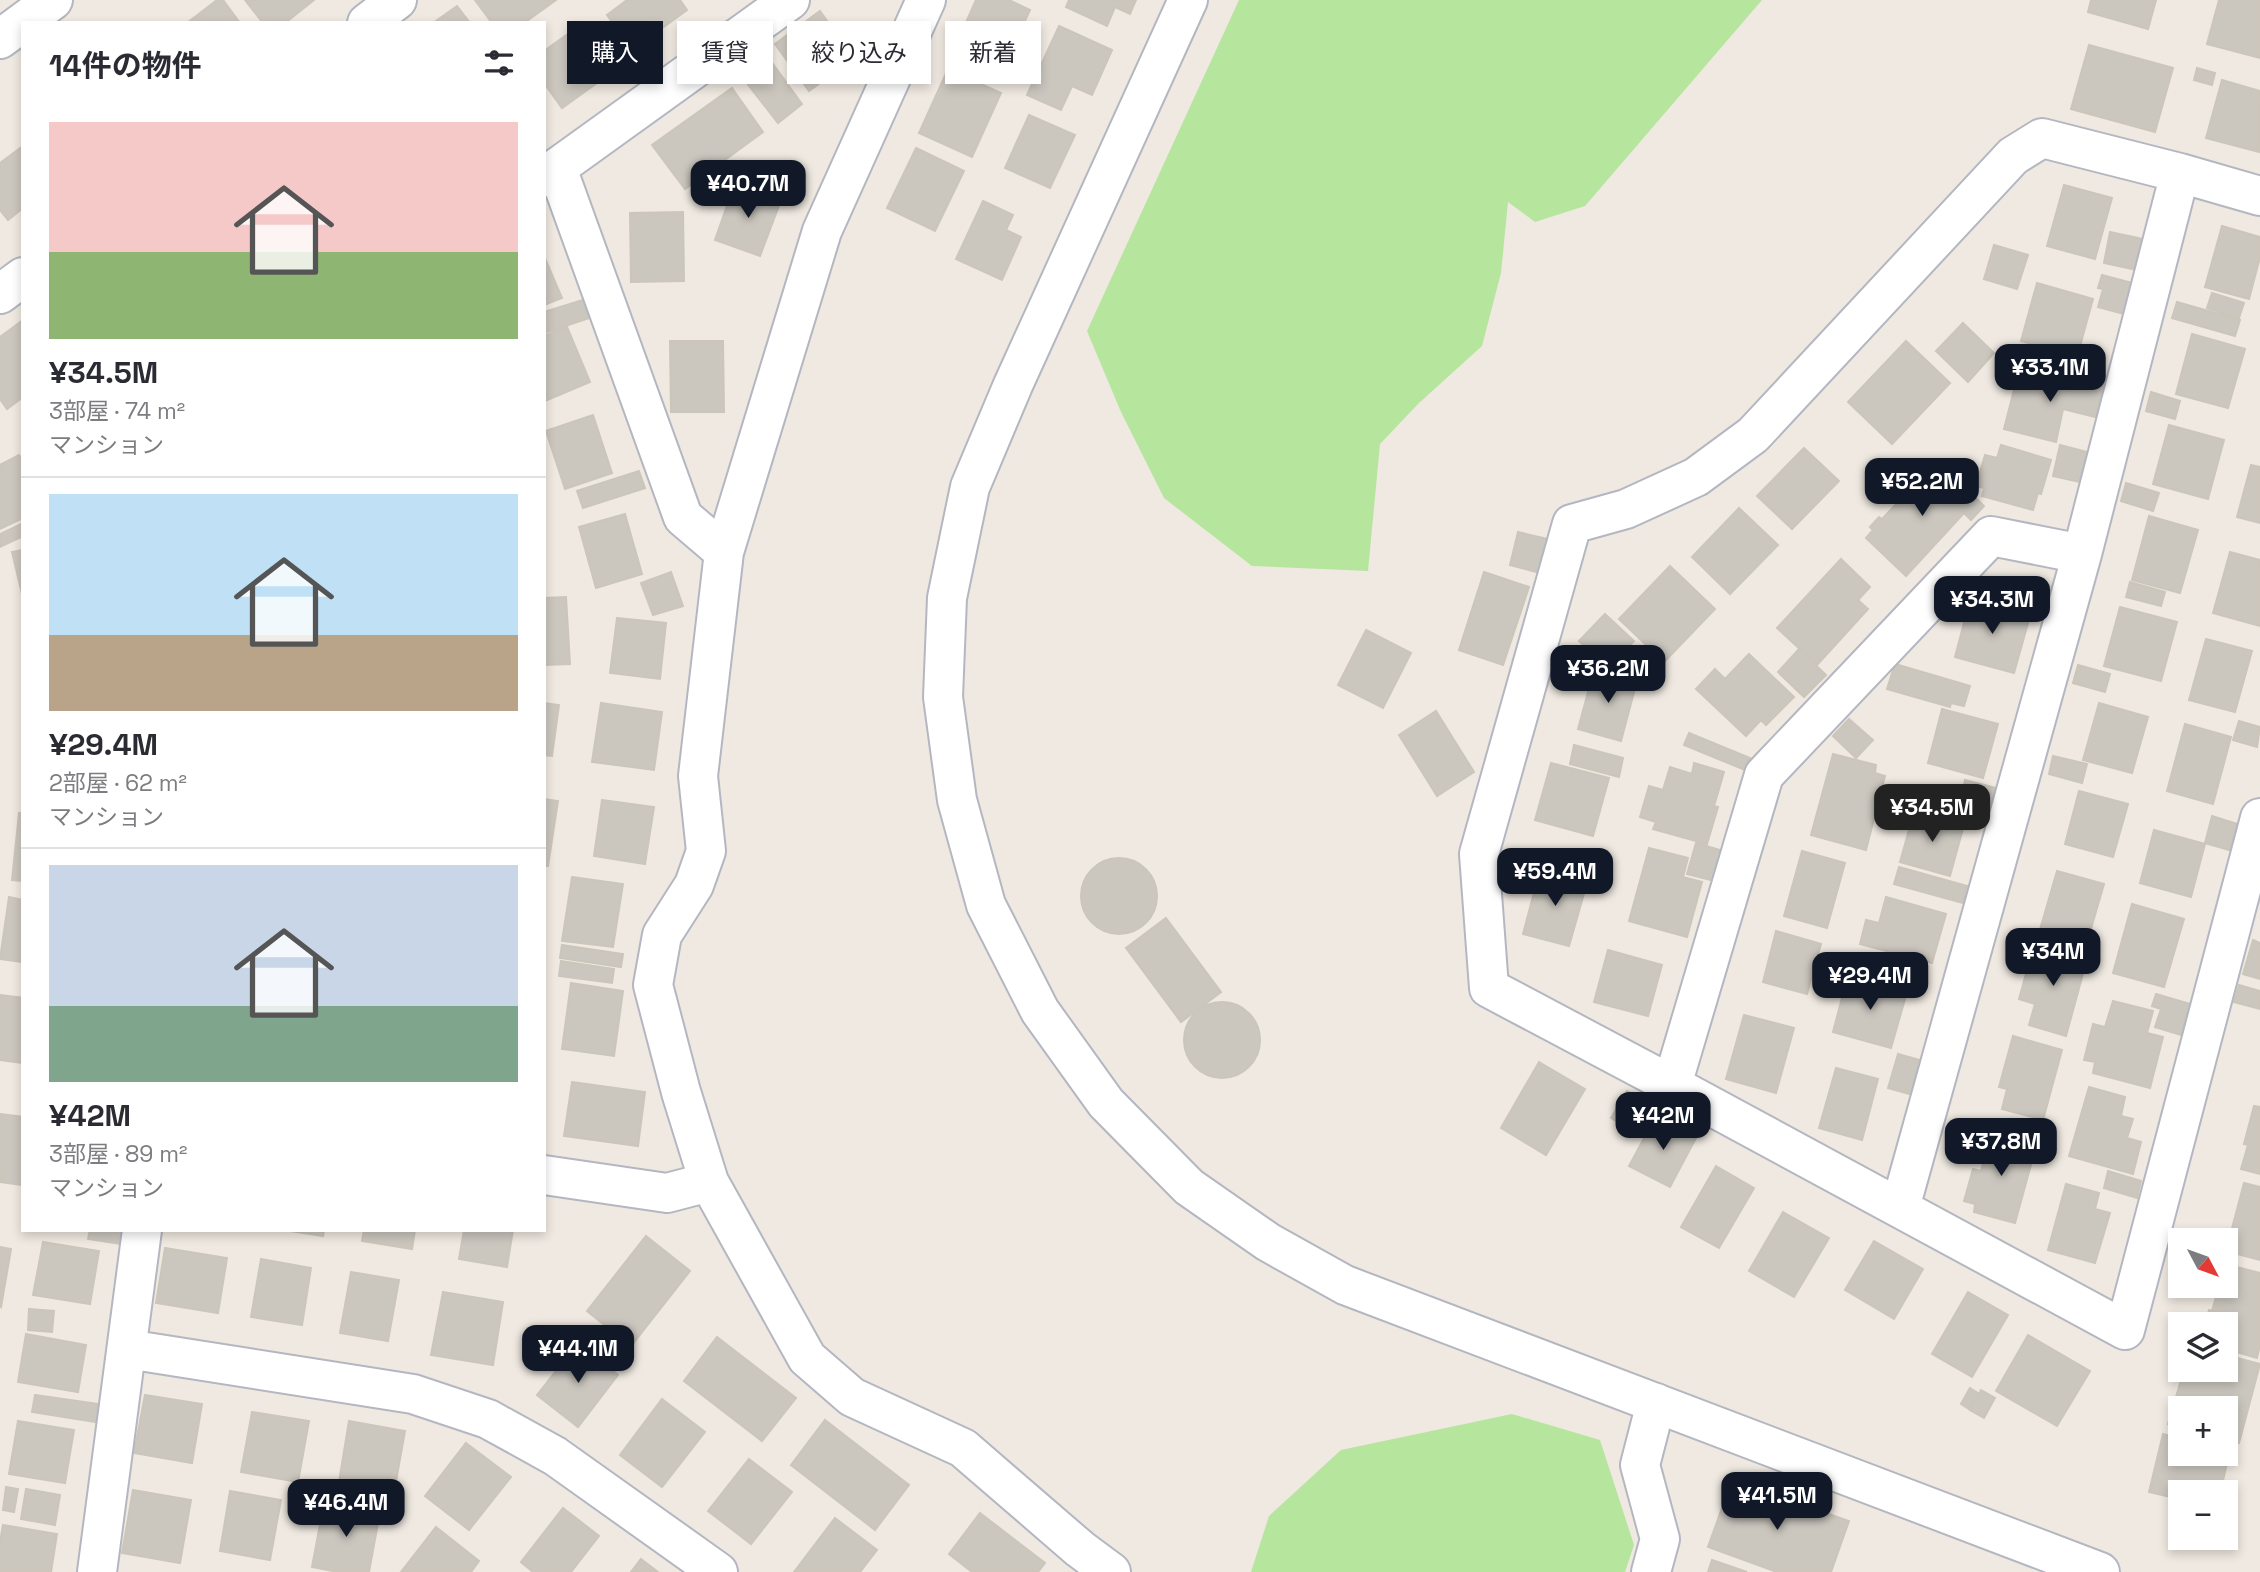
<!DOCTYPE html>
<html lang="ja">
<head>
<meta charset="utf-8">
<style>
	:root { --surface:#fff; --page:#f7f7f7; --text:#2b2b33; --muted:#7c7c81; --line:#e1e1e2; --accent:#111827 }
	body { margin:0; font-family:"Space Grotesk","Noto Sans JP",sans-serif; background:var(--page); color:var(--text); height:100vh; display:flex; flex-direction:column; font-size:26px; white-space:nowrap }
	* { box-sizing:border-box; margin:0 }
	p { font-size:23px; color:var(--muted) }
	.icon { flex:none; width:38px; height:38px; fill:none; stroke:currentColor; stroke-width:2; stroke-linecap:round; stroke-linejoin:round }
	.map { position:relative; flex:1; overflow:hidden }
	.details { position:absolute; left:21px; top:21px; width:525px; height:1211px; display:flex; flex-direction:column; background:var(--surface); border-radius:0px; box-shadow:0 4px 10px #0003 }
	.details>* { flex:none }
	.banner { position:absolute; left:567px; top:21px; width:665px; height:63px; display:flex; gap:14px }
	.needle { width:46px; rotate:131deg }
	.buttons { position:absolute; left:2168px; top:1228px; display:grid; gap:14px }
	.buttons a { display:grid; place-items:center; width:70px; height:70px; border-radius:0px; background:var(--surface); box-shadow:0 4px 10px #0003; font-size:35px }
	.price { position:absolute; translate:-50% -60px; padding:0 16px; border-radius:14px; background:var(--accent); color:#fff; font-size:23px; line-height:46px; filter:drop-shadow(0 2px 4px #0008) }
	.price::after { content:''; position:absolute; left:50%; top:42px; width:21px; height:16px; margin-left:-10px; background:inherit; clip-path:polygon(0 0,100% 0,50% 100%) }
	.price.on { background:#222; color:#fff }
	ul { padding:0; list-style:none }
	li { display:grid; align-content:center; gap:14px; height:371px; padding:0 28px }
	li+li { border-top:2px solid var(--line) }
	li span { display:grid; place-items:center; height:217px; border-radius:0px; color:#555 }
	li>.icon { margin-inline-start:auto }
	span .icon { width:126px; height:126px; fill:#fffc; stroke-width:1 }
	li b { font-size:30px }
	h2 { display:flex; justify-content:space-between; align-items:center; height:84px; padding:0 28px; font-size:30px }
	.tag { padding:0 24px; border-radius:0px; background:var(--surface); box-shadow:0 4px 10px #0003; font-size:24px; line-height:63px }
	.tag.on { background:var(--accent); color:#fff }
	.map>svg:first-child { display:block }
	.green { fill:#b6e59e }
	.building { fill:#cbc7bf; stroke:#cbc5ba; stroke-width:2 }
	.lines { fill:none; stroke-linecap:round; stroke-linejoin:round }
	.street-casing { stroke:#b4b7c1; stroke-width:42 }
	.secondary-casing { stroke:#b4b7c1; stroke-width:42 }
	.street { stroke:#fff; stroke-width:38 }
	.secondary { stroke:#fff; stroke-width:38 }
</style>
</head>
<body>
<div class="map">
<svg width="2260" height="1572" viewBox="0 0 2260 1572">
	<rect width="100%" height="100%" fill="#efe9e1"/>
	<!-- green -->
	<path class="green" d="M 1239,0 L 1762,0 L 1585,206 L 1535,222 L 1508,202 L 1501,273 L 1482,346 L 1419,403 L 1380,444 L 1368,571 L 1252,566 L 1164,498 L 1121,412 L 1087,331 Z
		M 1512,1414 L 1600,1440 L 1634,1545 L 1625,1572 L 1251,1572 L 1269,1516 L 1341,1450 Z"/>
	<!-- building -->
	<path class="building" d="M 217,0 L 223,0 L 240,23 L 187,23 Z
		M 245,0 L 314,0 L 285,23 L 263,23 Z
		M 475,0 L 556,0 L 524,23 L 492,23 Z
		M 627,0 L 680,0 L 687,10 L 632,50 L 607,15 Z
		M 976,0 L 1009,0 L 1030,10 L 1003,69 L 955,47 Z
		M 1069,0 L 1136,0 L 1130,14 L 1115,7 L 1107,26 L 1066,7 Z
		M 2091,0 L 2156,0 L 2148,29 L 2088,12 Z
		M 2219,0 L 2260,0 L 2260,58 L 2207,44 Z
		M 457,6 L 470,23 L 433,23 Z
		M 820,11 L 854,58 L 809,91 L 775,44 Z
		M 582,24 L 615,70 L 562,108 L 544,83 L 544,51 Z
		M 1059,26 L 1112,50 L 1092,95 L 1072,86 L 1061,110 L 1027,95 Z
		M 2089,45 L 2173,68 L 2155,132 L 2071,109 Z
		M 765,53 L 802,104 L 778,123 L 739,73 Z
		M 2197,68 L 2215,73 L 2212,85 L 2194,80 Z
		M 948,69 L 1001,93 L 972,157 L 919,133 Z
		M 2222,80 L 2260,91 L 2259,152 L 2206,138 Z
		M 732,88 L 763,132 L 685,189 L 652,145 Z
		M 1029,115 L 1075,135 L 1050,188 L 1005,168 Z
		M 23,146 L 23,208 L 8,220 L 0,210 L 0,163 Z
		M 916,148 L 964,171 L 935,231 L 887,208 Z
		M 735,183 L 781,200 L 760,256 L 715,240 Z
		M 2064,185 L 2112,198 L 2095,259 L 2047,246 Z
		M 983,201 L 1013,215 L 1006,230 L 1021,237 L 1002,280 L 956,259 Z
		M 683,212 L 684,281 L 631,282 L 630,213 Z
		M 2222,226 L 2260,237 L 2260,257 L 2249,299 L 2205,287 Z
		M 2110,232 L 2143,239 L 2137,270 L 2104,263 Z
		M 1994,245 L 2028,255 L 2017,289 L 1984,279 Z
		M 544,256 L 562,298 L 544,305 Z
		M 2102,275 L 2132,283 L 2124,314 L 2098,307 L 2103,289 L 2098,288 Z
		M 2037,283 L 2093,299 L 2077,357 L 2021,341 Z
		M 2212,293 L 2244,303 L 2239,318 L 2207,308 Z
		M 586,299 L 592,317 L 544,333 L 544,312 Z
		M 2177,302 L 2240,320 L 2235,336 L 2172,318 Z
		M 23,320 L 23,397 L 7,409 L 0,399 L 0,337 Z
		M 1963,323 L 1994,353 L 1968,382 L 1936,351 Z
		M 567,327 L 590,382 L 545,401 L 544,336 Z
		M 2192,334 L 2245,349 L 2228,408 L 2176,394 Z
		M 670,341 L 723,341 L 724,412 L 671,412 Z
		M 1906,341 L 1950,383 L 1892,444 L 1848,402 Z
		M 2071,373 L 2104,382 L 2095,417 L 2063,409 L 2056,442 L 2004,429 L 2018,374 L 2068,386 Z
		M 2151,392 L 2180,401 L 2175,419 L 2146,411 Z
		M 593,415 L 612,473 L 565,489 L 546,431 Z
		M 2169,425 L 2224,440 L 2208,499 L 2153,484 Z
		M 2001,445 L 2051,460 L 2041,494 L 2038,493 L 2033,510 L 1982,496 L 1984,488 L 1976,486 L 1985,455 L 1997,458 Z
		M 2060,445 L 2087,452 L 2080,482 L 2053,476 Z
		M 1804,448 L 1839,481 L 1792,529 L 1757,496 Z
		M 19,455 L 23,462 L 23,518 L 0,529 L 0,465 Z
		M 1937,461 L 1984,506 L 1971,520 L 1964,513 L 1906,576 L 1866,538 L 1873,530 L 1870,527 L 1879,517 L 1882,519 Z
		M 2251,465 L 2260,467 L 2260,523 L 2237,517 Z
		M 639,471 L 645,488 L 583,508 L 577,491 Z
		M 2126,483 L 2159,493 L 2153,511 L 2121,501 Z
		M 1739,508 L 1778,545 L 1730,594 L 1692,557 Z
		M 625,514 L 642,574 L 596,588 L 579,527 Z
		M 2149,516 L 2198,530 L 2180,593 L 2132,580 Z
		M 23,523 L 23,536 L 0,547 L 0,534 Z
		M 1518,532 L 1552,540 L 1544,574 L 1510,565 Z
		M 23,550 L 23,598 L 12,552 Z
		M 2230,552 L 2260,560 L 2260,626 L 2213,613 Z
		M 1841,559 L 1870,587 L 1858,600 L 1868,609 L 1817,665 L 1777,628 Z
		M 1670,566 L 1715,609 L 1664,662 L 1619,619 Z
		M 671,572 L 683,606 L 653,615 L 641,583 Z
		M 1484,572 L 1529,587 L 1503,665 L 1459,650 Z
		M 2130,582 L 2165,592 L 2161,606 L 2126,597 Z
		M 566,597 L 570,664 L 544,665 L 544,598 Z
		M 1970,600 L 2030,616 L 2014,673 L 1955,657 Z
		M 2120,607 L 2177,622 L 2161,681 L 2104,666 Z
		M 1605,614 L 1634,641 L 1608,668 L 1579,641 Z
		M 617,618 L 666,623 L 660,679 L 610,673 Z
		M 1366,630 L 1411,653 L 1383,708 L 1338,685 Z
		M 2206,639 L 2252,651 L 2235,712 L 2189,700 Z
		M 1799,649 L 1826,675 L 1804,697 L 1778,672 Z
		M 1749,654 L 1794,697 L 1766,725 L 1761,720 L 1746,736 L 1696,689 L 1715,669 L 1725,679 Z
		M 1895,664 L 1970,686 L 1964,706 L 1951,703 L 1950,707 L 1887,689 Z
		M 2078,665 L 2110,674 L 2105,692 L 2073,683 Z
		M 1594,670 L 1637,681 L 1621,741 L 1578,729 Z
		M 544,703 L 559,705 L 552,756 L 544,755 Z
		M 601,703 L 662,712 L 654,770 L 592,762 Z
		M 2099,703 L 2148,717 L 2132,773 L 2083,760 Z
		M 1942,709 L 1998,724 L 1983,778 L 1928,763 Z
		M 1436,711 L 1474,772 L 1437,796 L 1399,735 Z
		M 1849,719 L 1873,740 L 1856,758 L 1833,736 Z
		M 2239,721 L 2260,727 L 2257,747 L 2233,740 Z
		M 2185,724 L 2231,737 L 2213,804 L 2167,791 Z
		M 1689,733 L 1750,758 L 1745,770 L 1684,745 Z
		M 1574,745 L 1623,758 L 1619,777 L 1570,764 Z
		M 1833,754 L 1876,765 L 1875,773 L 1885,776 L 1866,850 L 1811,835 Z
		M 2053,756 L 2087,764 L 2082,783 L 2049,774 Z
		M 1551,763 L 1609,778 L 1593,836 L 1535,820 Z
		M 1694,763 L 1724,772 L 1714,806 L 1718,807 L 1707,844 L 1653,829 L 1656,822 L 1640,817 L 1649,786 L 1663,790 L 1670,767 L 1692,774 Z
		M 1965,780 L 1996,788 L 1988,817 L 1958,809 Z
		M 2079,791 L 2128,804 L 2113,857 L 2065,844 Z
		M 544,799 L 558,801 L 548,866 L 544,866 Z
		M 602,800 L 654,807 L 645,864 L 594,856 Z
		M 1914,812 L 1964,825 L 1950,876 L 1900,862 Z
		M 19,813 L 23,813 L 23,881 L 12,880 Z
		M 2212,816 L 2237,824 L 2229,850 L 2205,843 Z
		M 2154,830 L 2205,844 L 2191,897 L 2140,883 Z
		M 1696,843 L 1723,851 L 1715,881 L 1687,874 Z
		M 1649,848 L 1688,858 L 1683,877 L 1702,882 L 1687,937 L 1629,921 Z
		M 1802,851 L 1845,863 L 1827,928 L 1784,916 Z
		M1081 896a38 38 0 1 1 76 0a38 38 0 1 1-76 0Z
		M 1899,867 L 1967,886 L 1963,903 L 1894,884 Z
		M 1540,870 L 1587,883 L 1569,946 L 1523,934 Z
		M 2057,871 L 2104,884 L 2086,946 L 2039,933 Z
		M 572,877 L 623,884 L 613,947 L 562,941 Z
		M 9,897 L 23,900 L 23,962 L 0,959 Z
		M 1886,897 L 1946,914 L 1932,963 L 1860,944 L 1866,920 L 1879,923 Z
		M 2132,904 L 2184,919 L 2164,987 L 2113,973 Z
		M 1166,918 L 1221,992 L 1181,1022 L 1126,948 Z
		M 1776,931 L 1821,944 L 1807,994 L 1763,982 Z
		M 2253,940 L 2260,943 L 2260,979 L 2243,974 Z
		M 562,945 L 623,954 L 621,967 L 560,958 Z
		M 2034,945 L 2087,959 L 2066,1036 L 2029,1025 L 2035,1004 L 2019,999 Z
		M 1608,950 L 1662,965 L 1648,1016 L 1594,1002 Z
		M 561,961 L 614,969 L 612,983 L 559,976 Z
		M 1848,975 L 1907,992 L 1891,1048 L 1833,1032 Z
		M 571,983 L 623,991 L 614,1056 L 562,1049 Z
		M 2239,985 L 2260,991 L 2260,1009 L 2234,1002 Z
		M 2156,994 L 2190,1004 L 2181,1035 L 2155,1027 L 2161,1009 L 2152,1006 Z
		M 0,995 L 23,998 L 23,1063 L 0,1060 Z
		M 2113,1001 L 2153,1011 L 2147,1033 L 2163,1037 L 2150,1088 L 2093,1073 L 2095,1062 L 2084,1060 L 2093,1024 L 2105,1027 Z
		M1184 1040a38 38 0 1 1 76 0a38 38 0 1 1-76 0Z
		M 1744,1015 L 1794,1028 L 1776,1093 L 1726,1079 Z
		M 2013,1036 L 2062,1050 L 2043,1120 L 2002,1109 L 2007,1089 L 1999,1087 Z
		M 1898,1054 L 1923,1061 L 1913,1095 L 1888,1088 Z
		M 1539,1062 L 1585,1089 L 1546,1155 L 1501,1128 Z
		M 1836,1068 L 1878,1079 L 1862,1140 L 1819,1128 Z
		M 572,1082 L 645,1092 L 638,1146 L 564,1136 Z
		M 2089,1087 L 2125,1097 L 2121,1116 L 2133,1119 L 2127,1138 L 2141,1142 L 2133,1174 L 2069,1156 Z
		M 1627,1091 L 1658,1109 L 1643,1137 L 1611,1118 Z
		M 2254,1106 L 2260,1107 L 2260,1174 L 2241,1169 L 2248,1145 L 2244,1144 Z
		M 0,1114 L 23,1117 L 23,1185 L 0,1182 Z
		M 1656,1116 L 1696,1138 L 1670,1187 L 1629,1166 Z
		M 1992,1131 L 2029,1142 L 2027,1148 L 2035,1150 L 2015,1223 L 1974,1212 L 1975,1204 L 1964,1201 L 1973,1169 L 1981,1171 Z
		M 1716,1166 L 1754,1188 L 1719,1248 L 1681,1227 Z
		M 2108,1171 L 2141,1181 L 2137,1198 L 2104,1188 Z
		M 2244,1183 L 2260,1187 L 2260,1260 L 2226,1251 Z
		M 2066,1184 L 2099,1193 L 2095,1209 L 2110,1213 L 2095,1263 L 2048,1250 Z
		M 1783,1212 L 1829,1238 L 1794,1297 L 1749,1271 Z
		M 90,1230 L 124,1230 L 122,1244 L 88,1239 Z
		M 284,1230 L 324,1230 L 323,1236 Z
		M 364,1230 L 415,1230 L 412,1249 L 362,1241 Z
		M 464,1230 L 513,1230 L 507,1267 L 459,1259 Z
		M 646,1236 L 690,1271 L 631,1346 L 587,1311 Z
		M 1874,1241 L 1923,1269 L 1894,1319 L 1845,1290 Z
		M 43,1242 L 99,1251 L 90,1304 L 33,1295 Z
		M 0,1247 L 11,1249 L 1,1307 L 0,1306 Z
		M 165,1248 L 227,1258 L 218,1313 L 156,1303 Z
		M 261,1259 L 311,1268 L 302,1325 L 251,1317 Z
		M 2233,1266 L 2260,1273 L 2260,1345 L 2257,1358 L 2226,1349 L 2226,1325 L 2205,1325 L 2209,1310 L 2212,1311 L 2219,1286 L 2227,1284 Z
		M 351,1272 L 399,1280 L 388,1341 L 340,1333 Z
		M 443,1292 L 503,1302 L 493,1365 L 431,1355 Z
		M 1968,1292 L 2008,1315 L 1972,1377 L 1932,1354 Z
		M 29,1309 L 54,1311 L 52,1332 L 28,1330 Z
		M 26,1334 L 86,1345 L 78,1392 L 18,1382 Z
		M 2028,1335 L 2090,1371 L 2057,1426 L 1996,1391 Z
		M 717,1337 L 796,1398 L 762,1441 L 684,1381 Z
		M 578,1343 L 618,1375 L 578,1427 L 537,1395 Z
		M 2226,1355 L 2260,1364 L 2239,1443 L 2226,1440 L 2226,1409 L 2180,1409 L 2180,1427 L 2168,1424 L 2184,1370 L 2226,1370 Z
		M 1970,1388 L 1978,1393 L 1969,1409 L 1961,1404 Z
		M 1981,1390 L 1995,1398 L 1984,1418 L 1970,1410 Z
		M 35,1395 L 99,1404 L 96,1422 L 32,1412 Z
		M 145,1395 L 202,1404 L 192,1463 L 134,1453 Z
		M 662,1399 L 705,1432 L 662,1487 L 620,1455 Z
		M 252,1412 L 309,1421 L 298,1482 L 241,1472 Z
		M 825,1420 L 909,1485 L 875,1530 L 791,1465 Z
		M 18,1421 L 74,1430 L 65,1483 L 9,1474 Z
		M 349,1421 L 405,1431 L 393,1498 L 338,1488 Z
		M 2163,1434 L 2180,1439 L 2180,1454 L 2226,1454 L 2226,1450 L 2230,1451 L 2220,1493 L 2180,1493 L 2180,1506 L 2174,1504 L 2175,1498 L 2149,1492 Z
		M 466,1443 L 511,1477 L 469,1530 L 425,1496 Z
		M 749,1459 L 792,1492 L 751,1544 L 708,1511 Z
		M 1732,1480 L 1849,1521 L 1831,1572 L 1777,1572 L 1708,1547 Z
		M 6,1487 L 18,1489 L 14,1512 L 3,1510 Z
		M 26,1489 L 60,1495 L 55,1525 L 21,1519 Z
		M 133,1490 L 191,1500 L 180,1563 L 122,1553 Z
		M 230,1491 L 281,1500 L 270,1560 L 220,1551 Z
		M 324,1503 L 380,1512 L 369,1572 L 338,1572 L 312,1567 Z
		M 563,1508 L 599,1536 L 571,1572 L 533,1572 L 521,1562 Z
		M 980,1513 L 1045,1563 L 1038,1572 L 972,1572 L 949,1554 Z
		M 835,1518 L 877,1550 L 860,1572 L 794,1572 Z
		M 3,1525 L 57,1534 L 51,1572 L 0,1572 L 0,1542 Z
		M 436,1527 L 479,1561 L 471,1572 L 401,1572 Z
		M 641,1559 L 658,1572 L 631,1572 Z
		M 1712,1560 L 1747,1572 L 1708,1572 Z"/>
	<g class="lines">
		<defs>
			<path id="street" d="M 926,0 L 822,231 L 724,552 L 698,776 L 706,851 L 694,885 L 662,935 L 653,985 L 681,1092 L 709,1182 L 807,1358 L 852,1397 L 963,1448 L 1080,1549 L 1111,1572
				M 367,23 L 397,0
				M 557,168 L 683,517 L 724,552
				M 2180,173 L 2082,554 L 1991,536 L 1764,775 L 1672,1085 L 2125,1330 L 2260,818
				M 544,177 L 790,0
				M 0,294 L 23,277
				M 1672,1085 L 1489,988 L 1479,854 L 1572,524 L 1626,509 L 1696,477 L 1753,435 L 2013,156 L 2042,138 L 2180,173 L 2260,196
				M 544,1175 L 667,1193 L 709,1182
				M 1900,1208 L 2082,554
				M 127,1349 L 413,1394 L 488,1419 L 555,1456 L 718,1572
				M 97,1572 L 142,1230
				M 1651,1572 L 1660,1539 L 1640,1465 L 1656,1403"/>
			<path id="secondary" d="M 1188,0 L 1013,385 L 970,487 L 947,598 L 943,697 L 957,800 L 986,905 L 1040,1011 L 1106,1103 L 1189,1187 L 1268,1242 L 1345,1285 L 2100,1572
				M 0,39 L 53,0"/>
		</defs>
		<!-- street casing -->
		<use href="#street" class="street-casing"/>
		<!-- secondary casing -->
		<use href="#secondary" class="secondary-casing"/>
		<!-- street -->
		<use href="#street" class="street"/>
		<!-- secondary -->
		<use href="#secondary" class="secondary"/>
	</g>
</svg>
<div class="buttons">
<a><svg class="needle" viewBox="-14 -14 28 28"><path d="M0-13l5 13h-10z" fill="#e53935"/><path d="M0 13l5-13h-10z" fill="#7c7c81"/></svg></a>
<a><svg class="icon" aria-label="layers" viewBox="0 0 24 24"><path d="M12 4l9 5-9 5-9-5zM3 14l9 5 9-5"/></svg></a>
<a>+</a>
<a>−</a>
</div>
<b class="price" style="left:748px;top:220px">¥40.7M</b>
<b class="price" style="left:2050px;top:404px">¥33.1M</b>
<b class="price" style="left:1922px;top:518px">¥52.2M</b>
<b class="price" style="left:1992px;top:636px">¥34.3M</b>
<b class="price" style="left:1608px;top:705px">¥36.2M</b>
<b class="price on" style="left:1932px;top:844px">¥34.5M</b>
<b class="price" style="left:1555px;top:908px">¥59.4M</b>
<b class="price" style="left:2053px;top:988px">¥34M</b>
<b class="price" style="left:1870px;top:1012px">¥29.4M</b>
<b class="price" style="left:1663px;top:1152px">¥42M</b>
<b class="price" style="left:2001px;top:1178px">¥37.8M</b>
<b class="price" style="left:578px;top:1385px">¥44.1M</b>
<b class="price" style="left:1777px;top:1532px">¥41.5M</b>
<b class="price" style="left:346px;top:1539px">¥46.4M</b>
<div class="banner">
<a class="tag on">購入</a>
<a class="tag">賃貸</a>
<a class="tag">絞り込み</a>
<a class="tag">新着</a>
</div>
<section class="details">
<h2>14件の物件<svg class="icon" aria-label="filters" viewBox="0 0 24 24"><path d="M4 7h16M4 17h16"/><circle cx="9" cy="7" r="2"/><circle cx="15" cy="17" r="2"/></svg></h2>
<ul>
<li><span style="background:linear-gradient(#f6c9c9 60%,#8fb573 0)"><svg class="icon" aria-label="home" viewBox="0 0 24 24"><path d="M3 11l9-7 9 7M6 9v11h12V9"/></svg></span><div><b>¥34.5M</b><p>3部屋 · 74 m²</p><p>マンション</p></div></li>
<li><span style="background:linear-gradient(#bfe0f5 65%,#b9a48a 0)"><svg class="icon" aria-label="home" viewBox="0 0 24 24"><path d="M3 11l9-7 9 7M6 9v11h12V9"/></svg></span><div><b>¥29.4M</b><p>2部屋 · 62 m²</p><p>マンション</p></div></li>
<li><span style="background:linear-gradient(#c9d6e8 65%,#7fa58c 0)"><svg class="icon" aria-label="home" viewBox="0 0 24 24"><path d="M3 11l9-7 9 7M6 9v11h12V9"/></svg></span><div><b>¥42M</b><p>3部屋 · 89 m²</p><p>マンション</p></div></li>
</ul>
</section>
</div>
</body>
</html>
